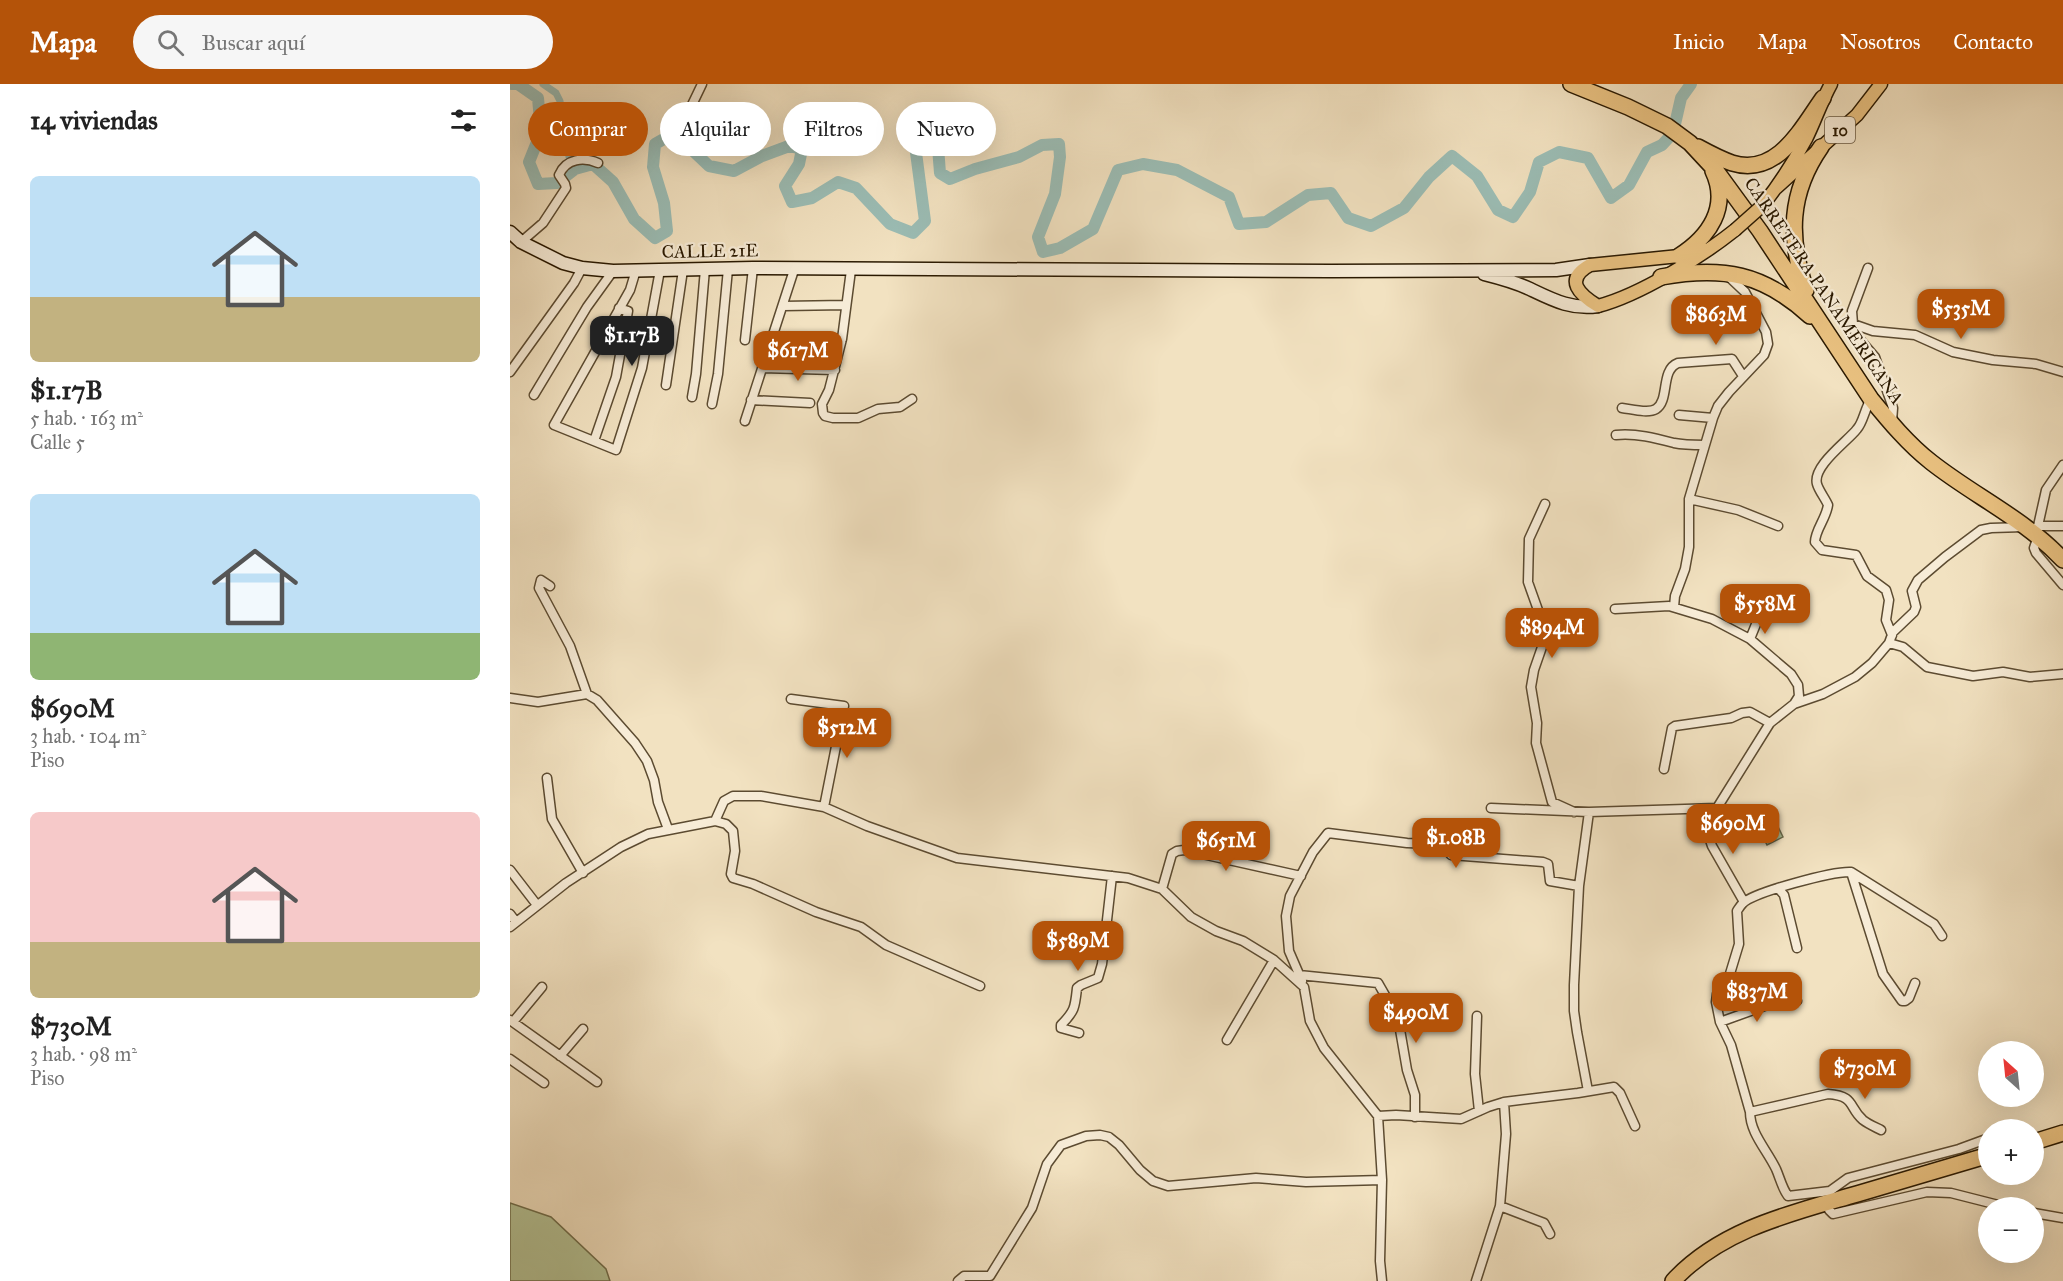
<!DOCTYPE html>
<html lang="es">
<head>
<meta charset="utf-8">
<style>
	:root { --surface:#fff; --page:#f6f6f6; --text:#222; --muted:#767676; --accent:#b45309 }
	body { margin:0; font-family:"IM FELL Great Primer",serif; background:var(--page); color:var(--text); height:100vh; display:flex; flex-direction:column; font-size:22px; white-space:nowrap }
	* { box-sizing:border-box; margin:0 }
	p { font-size:20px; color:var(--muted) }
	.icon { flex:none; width:33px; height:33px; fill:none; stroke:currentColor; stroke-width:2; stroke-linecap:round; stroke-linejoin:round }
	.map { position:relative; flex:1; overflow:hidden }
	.panel { display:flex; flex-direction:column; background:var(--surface); width:510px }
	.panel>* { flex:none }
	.hud { position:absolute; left:18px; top:18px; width:570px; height:54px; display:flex; gap:12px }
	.needle { width:39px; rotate:333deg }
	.fabs { position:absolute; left:1468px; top:957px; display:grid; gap:12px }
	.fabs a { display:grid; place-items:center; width:66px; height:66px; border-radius:50%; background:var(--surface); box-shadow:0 6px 24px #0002; font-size:30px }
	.price { position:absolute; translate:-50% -51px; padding:0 14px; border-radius:12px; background:var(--accent); color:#fff; font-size:20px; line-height:39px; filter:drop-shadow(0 2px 3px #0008) }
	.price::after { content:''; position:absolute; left:50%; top:36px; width:18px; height:14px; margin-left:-9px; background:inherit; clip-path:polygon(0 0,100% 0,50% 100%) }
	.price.current { background:#222; color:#fff }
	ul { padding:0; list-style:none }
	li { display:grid; align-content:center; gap:12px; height:318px; padding:0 30px }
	li span { display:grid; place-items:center; height:186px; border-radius:9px; color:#555 }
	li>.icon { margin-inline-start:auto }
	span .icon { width:108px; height:108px; fill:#fffc; stroke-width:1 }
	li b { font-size:26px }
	h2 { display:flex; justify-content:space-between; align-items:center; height:72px; padding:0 30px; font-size:26px }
	.chip { padding:0 21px; border-radius:27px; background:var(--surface); box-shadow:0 6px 24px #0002; font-size:21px; line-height:54px }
	.chip.current { background:var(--accent); color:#fff }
	header { display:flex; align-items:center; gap:36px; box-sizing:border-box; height:84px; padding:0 30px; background:var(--accent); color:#fff }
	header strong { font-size:28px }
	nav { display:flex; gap:33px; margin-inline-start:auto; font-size:21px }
	.search { width:420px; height:54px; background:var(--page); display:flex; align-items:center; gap:15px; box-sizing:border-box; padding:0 21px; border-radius:33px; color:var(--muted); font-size:22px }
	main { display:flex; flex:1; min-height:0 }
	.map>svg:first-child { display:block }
	.green { fill:#b5c497; stroke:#706e4c; stroke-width:1.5 }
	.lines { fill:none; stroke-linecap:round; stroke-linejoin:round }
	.canal { stroke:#9bbdb5; stroke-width:7 }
	.river { stroke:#9bbdb5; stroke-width:12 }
	.street-casing { stroke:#5c4b31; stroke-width:11 }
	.secondary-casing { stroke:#2a1901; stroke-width:15 }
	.primary-casing { stroke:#2a1901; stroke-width:15 }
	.highway-casing { stroke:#2a1901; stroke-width:18 }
	.street { stroke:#f7ecd7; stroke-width:8 }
	.secondary { stroke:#f7ecd7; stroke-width:12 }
	.primary { stroke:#e9c180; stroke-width:12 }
	.highway { stroke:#e9c180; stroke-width:15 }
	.primary-bridge-casing { stroke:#2a1901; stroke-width:15; stroke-linecap:butt }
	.primary-bridge { stroke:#e9c180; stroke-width:12 }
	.labels { text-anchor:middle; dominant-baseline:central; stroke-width:4.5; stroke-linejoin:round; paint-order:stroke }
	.shield { fill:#f7ecd7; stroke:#685841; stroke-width:1.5 }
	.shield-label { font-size:16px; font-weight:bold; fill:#2a1901 }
	.street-label { font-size:18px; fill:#2a1901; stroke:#f7ecd7 }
</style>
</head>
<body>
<header>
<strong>Mapa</strong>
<div class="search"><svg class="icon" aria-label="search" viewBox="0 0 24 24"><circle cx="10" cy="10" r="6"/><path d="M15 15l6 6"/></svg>Buscar aquí</div>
<nav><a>Inicio</a><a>Mapa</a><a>Nosotros</a><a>Contacto</a></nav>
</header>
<main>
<section class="panel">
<h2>14 viviendas<svg class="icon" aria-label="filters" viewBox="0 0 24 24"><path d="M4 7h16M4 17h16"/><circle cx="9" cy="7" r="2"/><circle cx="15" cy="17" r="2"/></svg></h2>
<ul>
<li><span style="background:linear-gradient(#bfe0f5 65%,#c2b280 0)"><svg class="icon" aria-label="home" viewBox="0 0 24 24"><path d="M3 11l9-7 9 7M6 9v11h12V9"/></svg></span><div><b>$1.17B</b><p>5 hab. · 163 m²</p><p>Calle 5</p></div></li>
<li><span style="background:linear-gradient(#bfe0f5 75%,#8fb573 0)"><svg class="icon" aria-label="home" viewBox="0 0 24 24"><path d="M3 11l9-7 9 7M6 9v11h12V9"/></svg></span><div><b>$690M</b><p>3 hab. · 104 m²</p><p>Piso</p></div></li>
<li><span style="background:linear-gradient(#f6c9c9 70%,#c2b280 0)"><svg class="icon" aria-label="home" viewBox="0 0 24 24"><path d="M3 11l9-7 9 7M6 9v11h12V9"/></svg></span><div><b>$730M</b><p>3 hab. · 98 m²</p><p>Piso</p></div></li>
</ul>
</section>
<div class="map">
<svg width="1553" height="1197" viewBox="0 0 1553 1197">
	<rect width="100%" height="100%" fill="#f2e2c1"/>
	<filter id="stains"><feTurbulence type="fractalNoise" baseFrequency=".00333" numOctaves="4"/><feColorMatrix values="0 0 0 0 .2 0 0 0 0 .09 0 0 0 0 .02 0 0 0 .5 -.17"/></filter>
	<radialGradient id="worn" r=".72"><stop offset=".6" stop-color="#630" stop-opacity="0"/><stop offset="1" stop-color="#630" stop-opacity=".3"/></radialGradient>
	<!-- green -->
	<path class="green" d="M 1260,726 L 1273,753 L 1257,761 L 1244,734 Z
		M 0,1119 L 41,1133 L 96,1185 L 100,1197 L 0,1197 Z"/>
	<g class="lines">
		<!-- canal -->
		<path class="canal" d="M 33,0 L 46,9 L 50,17 L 59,73"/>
		<!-- river -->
		<path class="river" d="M 2,0 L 8,0 L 28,14 L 31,48 L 19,78 L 28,100 L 47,99 L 65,85 L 83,80 L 103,98 L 124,135 L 145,154 L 157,147 L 154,119 L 143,83 L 145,60 L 159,52 L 180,64 L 199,82 L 224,87 L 252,72 L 279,62 L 292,65 L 289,80 L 275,102 L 282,118 L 302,114 L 328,98 L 346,104 L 380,140 L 403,149 L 415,137 L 405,61 L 408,47 L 421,50 L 428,63 L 430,89 L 440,95 L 465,85 L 509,73 L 532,61 L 549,60 L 550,73 L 545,110 L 528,153 L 533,168 L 550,164 L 583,145 L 608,86 L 633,80 L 667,86 L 719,113 L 729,140 L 756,138 L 798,111 L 821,109 L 838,134 L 861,142 L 894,124 L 919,93 L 942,72 L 967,92 L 988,126 L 1003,133 L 1020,108 L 1029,78 L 1049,68 L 1078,74 L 1101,114 L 1119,101 L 1137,68 L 1152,61 L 1163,49 L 1171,14 L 1181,0"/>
		<defs>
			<path id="street" d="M 168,50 L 192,0
				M 11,158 L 33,139 L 56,104 L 55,100 L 49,91 C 56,74 74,73 88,79
				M 1358,184 L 1342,227 L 1343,240 L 1346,251 L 1365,273 L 1383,324 L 1382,338
				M 126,186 L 120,206 L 44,341 L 106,366 L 132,284 L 150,186
				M 341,186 L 332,255 L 319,306 L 312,320 L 313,329 L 315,332 L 323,334 L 348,334 L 368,325 L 390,323 L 402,315
				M 273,222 L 336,221
				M 1343,240 L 1363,247 L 1405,251 L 1443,268 L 1483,276 L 1526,280 L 1553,288
				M 264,252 L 332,255
				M 235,256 L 243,184
				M 252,284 L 325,286
				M 0,288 L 64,199 L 72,184
				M 156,301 L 173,186
				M 24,311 L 77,223 L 103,187
				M 182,313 L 186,290 L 195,185
				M 1361,315 C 1355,324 1353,339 1347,345 C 1338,357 1302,382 1307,400 C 1309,407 1315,414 1318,421 C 1316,435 1305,446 1305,458 L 1312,466 L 1346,471 L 1357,492 L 1376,506 L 1379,516 L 1376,536 L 1382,551
				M 241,316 L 300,319
				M 202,320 L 208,290 L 218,185
				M 1112,324 C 1121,325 1138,330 1146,325 C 1160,316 1150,286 1168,279 L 1222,275 L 1233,292
				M 1169,331 L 1203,334
				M 235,337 L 284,186
				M 1106,351 C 1126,349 1145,354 1164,359 C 1174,361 1184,361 1194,361
				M 84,357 L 106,293 L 118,227 L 109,224
				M 1179,415 L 1228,426 L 1268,442
				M 1035,420 L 1019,455 L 1018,498 L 1028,526 L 1032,563 L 1024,586 L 1021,603 L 1027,639 L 1026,659 L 1042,718 L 1064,728
				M 1528,442 L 1536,406 L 1553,381
				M 1524,444 L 1528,442 L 1553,442
				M 1528,452 L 1524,464 L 1526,469 L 1553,501
				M 40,502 L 31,496 L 29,504 L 60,562 L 77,610
				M 1164,523 L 1165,512 L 1175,485 L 1179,463 L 1179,415 L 1203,334 L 1208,322 L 1219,308 L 1254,271 L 1258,260 L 1256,248 L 1235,208 L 1218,192
				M 1105,525 L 1159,522 L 1202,535 L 1240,555 L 1281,590 L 1288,601 L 1289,612 L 1284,620
				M 1240,555 L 1259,508
				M 1379,559 L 1393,563 L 1417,583 L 1463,592 L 1493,588 L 1520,593 L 1553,590
				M 0,614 L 28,618 L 77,610 L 87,616 L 125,659 L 137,677 L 144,696 L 148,718 L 158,745
				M 281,615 L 334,622 L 314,723
				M 1154,685 L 1162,644 L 1165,642 L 1221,634 L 1232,629 L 1240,628 L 1260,639
				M 37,694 L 42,735 L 73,789
				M 981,724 L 1079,728 L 1207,724
				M 205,737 L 216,740 L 223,747 L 225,767 L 221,790 L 223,794 L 243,800 L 306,828 L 351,843 L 376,861 L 470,902
				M 0,786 L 27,821
				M 1341,788 L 1373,890 L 1392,917 L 1395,917 L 1399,914 L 1405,899
				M 1268,804 L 1274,811 L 1287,864
				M 652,805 L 662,770 L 667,767 L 674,766 L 791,792
				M 1234,818 L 1202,762 L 1199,753 L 1200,745 L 1207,724 L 1260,639 L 1284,620 L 1313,610 L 1345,593 L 1362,579 L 1379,559 L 1383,548 L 1404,528 L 1406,523 L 1402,507 L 1408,496 L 1435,473 L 1471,446 L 1481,444 L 1514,443
				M 0,830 L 6,838
				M 0,843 L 56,799 L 111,763 L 138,750 L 205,737 L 214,717 L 223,712 L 251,712 L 314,723 L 357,742 L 447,774 L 618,794 L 652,805 L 681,833 L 706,847 L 733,857 L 764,876 L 794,903 L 800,937 L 814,964 L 868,1032 L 872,1096 L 870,1177 L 872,1197
				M 1432,852 L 1424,840 L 1341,788 C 1323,787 1245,808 1233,819 C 1230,822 1229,824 1227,827 L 1229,860 L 1219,893 L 1207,910 L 1206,918 L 1210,938 L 1221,961 L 1240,1028 C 1240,1049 1257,1066 1266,1085 C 1270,1094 1272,1104 1278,1112 L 1320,1107 L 1338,1094 L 1449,1065 L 1479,1054
				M 789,891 L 868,899 L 888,934 L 897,986 L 905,1011 L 905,1033
				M 792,897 L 779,867 L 776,832 L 780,812 L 803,768 L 818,749 L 897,759 L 927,760 L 934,763 L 941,771 L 1033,778 L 1038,780 L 1040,797 L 1069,802
				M 967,932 L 965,990 L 969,1027
				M 0,936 L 87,998
				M 3,938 L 32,903
				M 1210,938 L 1274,915 L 1282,914 L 1287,917
				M 569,949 L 551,944 L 551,941 C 565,927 565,923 567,904 L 571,901 L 588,894 L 592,880 L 602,792
				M 717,956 L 764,876
				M 50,972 L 73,945
				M 0,975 L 34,999
				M 1078,1007 L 1067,948 L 1064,927 L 1064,901 L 1069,802 L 1079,728
				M 1240,1028 L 1318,1010 C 1346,1012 1338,1023 1353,1036 C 1358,1040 1365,1043 1371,1046
				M 868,1032 L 886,1031 L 951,1035 L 978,1023 L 994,1018 L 1068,1009 L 1104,1003 L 1110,1009 L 1125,1042
				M 1501,1046 L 1505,1044
				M 1319,1116 L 1319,1126 L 1323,1130 L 1417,1108 L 1441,1109 L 1500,1124
				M 990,1122 L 1034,1139 L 1040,1150
				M 1524,1129 L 1553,1134
				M 448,1197 L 454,1192 L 480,1192 L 522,1124 L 537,1080 L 551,1061 L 576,1052 L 590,1051 L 599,1053 L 609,1061 L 630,1086 L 643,1097 L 658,1102 L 746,1094 L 796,1098 L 872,1096
				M 966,1197 L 990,1122 L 996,1050 L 994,1018"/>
			<path id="secondary" d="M 0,148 L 11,158 L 53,179 L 72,184 L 103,187 L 243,184 L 821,187 L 1046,186 L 1080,181
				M 974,190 C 990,194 1005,198 1020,205 C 1043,216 1062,226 1088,222"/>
			<path id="primary" d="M 1266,104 L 1347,31 L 1371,0
				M 1252,122 C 1269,101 1283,79 1296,55 C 1305,37 1311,18 1321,0
				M 1199,165 L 1169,172 L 1080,181 C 1053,196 1070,211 1088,222 C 1130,211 1191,173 1225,146"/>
			<path id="highway" d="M 1061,0 L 1118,23 L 1157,42 L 1180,59 L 1207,88 L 1250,147 L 1361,315 C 1379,337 1398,360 1421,378 C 1464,412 1515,435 1553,476
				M 1188,63 C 1199,69 1210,75 1222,79 C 1267,93 1291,45 1313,14
				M 1169,172 C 1199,153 1220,123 1203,87
				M 1151,193 C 1213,182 1253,189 1300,232
				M 1296,206 C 1278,154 1279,109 1311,63
				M 1524,1058 L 1553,1049
				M 1163,1197 C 1211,1145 1282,1129 1347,1110 C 1391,1097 1435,1084 1479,1071"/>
		</defs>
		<!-- street casing -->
		<use href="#street" class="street-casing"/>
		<!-- secondary casing -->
		<use href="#secondary" class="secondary-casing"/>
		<!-- primary casing -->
		<use href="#primary" class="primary-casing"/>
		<!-- highway casing -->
		<use href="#highway" class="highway-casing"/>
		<!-- street -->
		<use href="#street" class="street"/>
		<!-- secondary -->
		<use href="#secondary" class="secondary"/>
		<!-- primary -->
		<use href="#primary" class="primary"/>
		<!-- highway -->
		<use href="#highway" class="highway"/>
		<defs>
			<path id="primary-bridge" d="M 1225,146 L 1252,122"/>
		</defs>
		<!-- primary-bridge casing -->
		<use href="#primary-bridge" class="primary-bridge-casing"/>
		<!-- primary-bridge -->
		<use href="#primary-bridge" class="primary-bridge"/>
	</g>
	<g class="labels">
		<!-- shield labels -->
		<rect class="shield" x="1315" y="33" width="30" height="26" rx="4.5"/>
		<g class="shield-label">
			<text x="1330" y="46">10</text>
		</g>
		<!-- street labels -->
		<g class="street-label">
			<text transform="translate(200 167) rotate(-1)">CALLE 21E</text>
			<text transform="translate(1314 207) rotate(56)">CARRETERA PANAMERICANA</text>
		</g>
	</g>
	<rect width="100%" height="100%" filter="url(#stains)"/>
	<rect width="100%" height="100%" fill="url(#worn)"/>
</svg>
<div class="fabs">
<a><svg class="needle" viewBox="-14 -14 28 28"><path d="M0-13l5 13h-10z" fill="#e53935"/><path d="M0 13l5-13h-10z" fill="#767676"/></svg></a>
<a>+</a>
<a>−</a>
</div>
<b class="price" style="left:1451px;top:256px">$535M</b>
<b class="price" style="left:1206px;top:262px">$863M</b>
<b class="price current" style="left:122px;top:283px">$1.17B</b>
<b class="price" style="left:288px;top:298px">$617M</b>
<b class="price" style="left:1255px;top:551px">$558M</b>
<b class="price" style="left:1042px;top:575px">$894M</b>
<b class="price" style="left:337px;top:675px">$512M</b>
<b class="price" style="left:1223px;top:771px">$690M</b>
<b class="price" style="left:946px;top:785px">$1.08B</b>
<b class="price" style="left:716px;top:788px">$651M</b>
<b class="price" style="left:568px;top:888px">$589M</b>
<b class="price" style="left:1247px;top:939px">$837M</b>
<b class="price" style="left:906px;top:960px">$490M</b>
<b class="price" style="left:1355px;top:1016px">$730M</b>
<div class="hud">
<a class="chip current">Comprar</a>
<a class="chip">Alquilar</a>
<a class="chip">Filtros</a>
<a class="chip">Nuevo</a>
</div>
</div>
</main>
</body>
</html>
